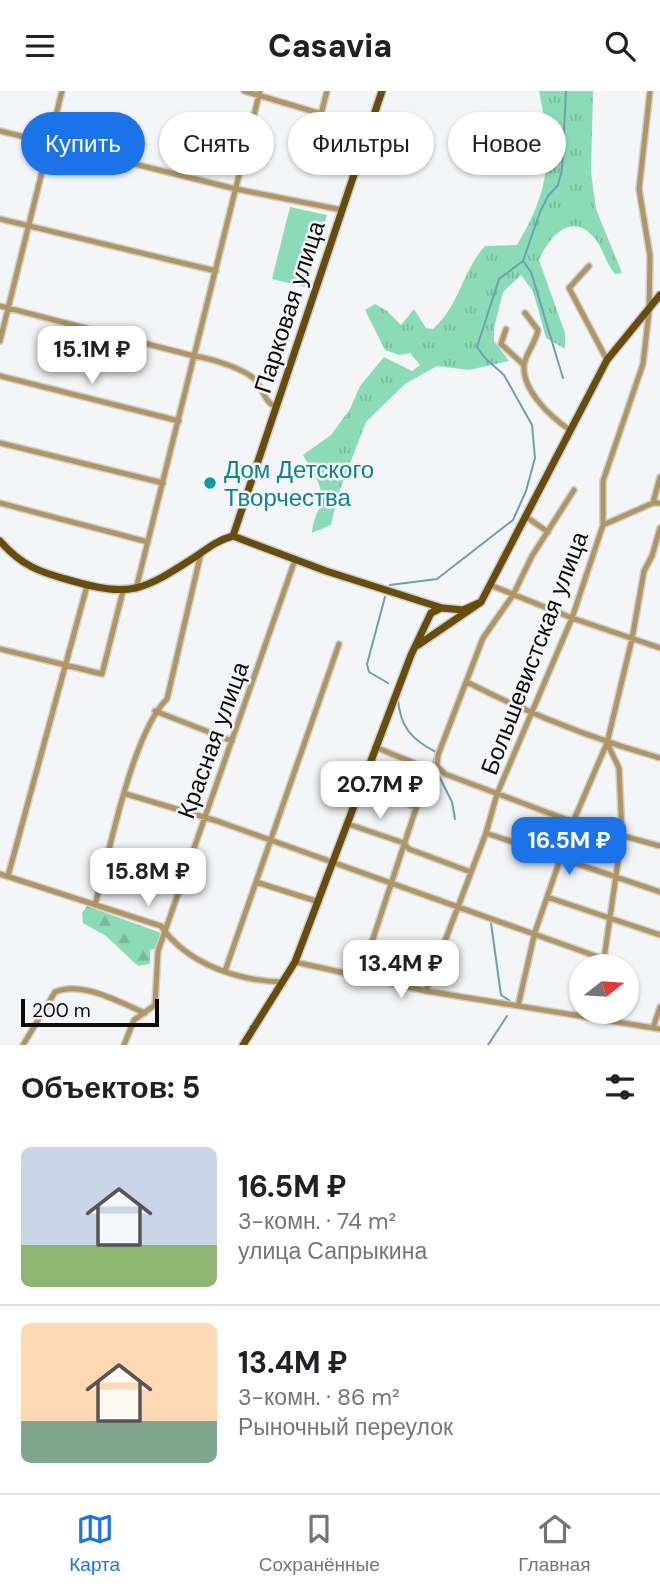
<!DOCTYPE html>
<html lang="ru">
<head>
<meta charset="utf-8">
<style>
	:root { --surface:#fff; --page:#f6f6f6; --text:#202124; --muted:#757577; --line:#e0e0e0; --accent:#1a73e8 }
	body { margin:0; font-family:"DM Sans",sans-serif; background:var(--page); color:var(--text); height:100vh; display:flex; flex-direction:column; font-size:26px; white-space:nowrap }
	* { box-sizing:border-box; margin:0 }
	p { font-size:23px; color:var(--muted) }
	.icon { flex:none; width:38px; height:38px; fill:none; stroke:currentColor; stroke-width:2; stroke-linecap:round; stroke-linejoin:round }
	.map { position:relative; height:954px; overflow:hidden }
	.panel { display:flex; flex-direction:column; background:var(--surface); flex:1 }
	.panel>* { flex:none }
	.top-card { position:absolute; left:21px; top:21px; width:620px; height:63px; display:flex; gap:14px }
	.needle { width:46px; rotate:73deg }
	.tools { position:absolute; left:569px; top:863px; display:grid; gap:14px }
	.tools a { display:grid; place-items:center; width:70px; height:70px; border-radius:50%; background:var(--surface); box-shadow:0 2px 5px #0004; font-size:35px }
	.scale { position:absolute; left:21px; bottom:18px; width:138px; box-sizing:border-box; padding-left:7px; border:4px solid #0d0d0e; border-top:0; font-size:19px; line-height:24px; white-space:nowrap; color:#0d0d0e; -webkit-text-stroke:5px #f4f5f6; paint-order:stroke }
	.price { position:absolute; translate:-50% -60px; padding:0 16px; border-radius:14px; background:#fff; color:#222; font-size:23px; line-height:46px; filter:drop-shadow(0 2px 4px #0008) }
	.price::after { content:''; position:absolute; left:50%; top:42px; width:21px; height:16px; margin-left:-10px; background:inherit; clip-path:polygon(0 0,100% 0,50% 100%) }
	.price.selected { background:var(--accent); color:#fff }
	ul { padding:0; list-style:none }
	li { display:flex; align-items:center; gap:21px; height:175px; padding:0 21px }
	li+li { border-top:2px solid var(--line) }
	li span { display:grid; place-items:center; flex:none; width:196px; height:140px; border-radius:10px; color:#555 }
	li>.icon { margin-inline-start:auto }
	span .icon { width:84px; height:84px; fill:#fffc; stroke-width:1 }
	li b { font-size:30px }
	h2 { display:flex; justify-content:space-between; align-items:center; height:84px; padding:0 21px; font-size:30px }
	.pill { padding:0 24px; border-radius:32px; background:var(--surface); box-shadow:0 2px 5px #0004; font-size:24px; line-height:63px }
	.pill.selected { background:var(--accent); color:#fff }
	header { display:flex; justify-content:space-between; align-items:center; height:91px; padding:0 21px; background:var(--surface); font-size:32px; font-weight:800 }
	.dock { display:flex; justify-content:space-around; align-items:center; height:98px; border-top:2px solid var(--line); background:var(--surface); font-size:19px; color:var(--muted) }
	.dock a { display:grid; justify-items:center; gap:4px }
	.dock .selected { color:var(--accent) }
	.map>svg:first-child { display:block }
	.grass { fill:url(#grass-tufts) }
	.forest { fill:url(#forest-firs) }
	.garden { fill:#8cdbb7 }
	.lines { fill:none; stroke-linecap:round; stroke-linejoin:round }
	.stream { stroke:#6ca0b6; stroke-width:2 }
	.minor-casing { stroke:#cfd0d1; stroke-width:8 }
	.major-casing { stroke:#cfd0d1; stroke-width:10 }
	.minor { stroke:#b19664; stroke-width:5 }
	.major { stroke:#684c0b; stroke-width:7 }
	.rail { stroke:#525354; stroke-width:2; stroke-dasharray:9 9; stroke-linecap:butt }
	.culture-dot { fill:#0f9aa8; stroke:#f4f5f6; stroke-width:2.5 }
	.labels { text-anchor:middle; dominant-baseline:central; stroke-width:5; stroke-linejoin:round; paint-order:stroke }
	.street-label { font-size:24px; fill:#0d0d0e; stroke:#f4f5f6 }
	.culture-label { font-size:24px; fill:#0d838f; stroke:#f4f5f6; text-anchor:start }
</style>
</head>
<body>
<header><svg class="icon" aria-label="menu" viewBox="0 0 24 24"><path d="M4 6h16M4 12h16M4 18h16"/></svg>Casavia<svg class="icon" aria-label="search" viewBox="0 0 24 24"><circle cx="10" cy="10" r="6"/><path d="M15 15l6 6"/></svg></header>
<div class="map">
<svg width="660" height="954" viewBox="0 0 660 954">
	<defs>
		<pattern id="grass-tufts" width="24" height="20" patternUnits="userSpaceOnUse" patternTransform="scale(1.75)"><rect width="24" height="20" fill="#8cdbb7"/><path d="M3 7l-1-3M5 7V3M7 7l1-3M15 17l-1-3M17 17v-4M19 17l1-3" fill="none" stroke="#78bb9c"/></pattern>
		<pattern id="forest-firs" width="22" height="20" patternUnits="userSpaceOnUse" patternTransform="scale(1.75)"><rect width="22" height="20" fill="#8cdbb7"/><path d="M5 1l3.5 6h-7zM16 11l3.5 6h-7z" fill="#78bb9c"/></pattern>
	</defs>
	<rect width="100%" height="100%" fill="#f4f5f6"/>
	<!-- grass -->
	<path class="grass" d="M 539,0 L 593,0 L 591,81 L 596,118 L 622,182 L 615,183 C 606,173 604,160 596,149 C 572,118 549,146 539,169 L 565,242 L 565,258 L 546,247 L 533,200 L 521,184 L 503,201 L 494,237 L 494,250 L 509,270 L 469,279 L 437,275 L 405,293 L 366,331 L 339,401 L 331,434 L 312,442 C 313,431 315,426 320,416 C 327,397 311,380 303,364 L 331,344 L 350,318 L 360,295 L 384,266 L 412,280 L 420,274 L 410,262 L 399,264 L 385,259 L 365,219 L 375,213 L 387,220 L 401,234 L 414,218 L 426,237 L 433,238 C 460,214 462,180 485,155 L 517,154 C 551,97 552,64 539,0 Z"/>
	<!-- forest -->
	<path class="forest" d="M 87,815 L 164,843 L 158,857 L 150,859 L 150,873 L 138,875 L 106,845 L 83,832 L 82,822 Z"/>
	<!-- garden -->
	<path class="garden" d="M 290,116 L 327,124 L 305,196 L 272,188 Z"/>
	<g class="lines">
		<!-- stream -->
		<path class="stream" d="M 563,287 L 531,181 L 523,170 L 540,121 L 548,105 L 558,94 L 562,79 L 566,0
			M 390,494 L 437,488 L 513,429 L 526,400 L 535,367 L 532,334 L 504,284 L 485,267 L 477,256 L 499,188 L 523,170
			M 385,506 L 367,573 L 369,581 L 388,592
			M 398,608 C 400,636 412,649 436,661 L 433,673 L 452,711 L 455,728
			M 491,832 L 501,904 L 510,910
			M 488,954 L 507,925"/>
		<defs>
			<path id="minor" d="M 244,0 L 369,37
				M 321,23 L 327,0
				M 0,40 L 236,98 L 342,119
				M 0,128 L 216,180
				M 589,175 L 569,197 L 607,269
				M 0,215 L 194,265 C 209,267 247,278 256,290 C 264,299 264,311 276,316
				M 525,222 L 538,239 C 536,251 526,262 524,274 C 522,300 552,327 570,339
				M 506,238 L 501,253 L 524,274
				M 0,250 L 62,0
				M 0,285 L 179,330
				M 0,352 L 163,392
				M 574,399 L 532,465 L 513,504 L 483,547 L 438,664 L 437,675 L 445,683 L 573,731 L 660,755
				M 0,412 L 148,451
				M 653,412 L 660,386
				M 525,425 L 548,441
				M 603,434 L 653,412 L 660,412
				M 490,494 L 572,527 L 660,557
				M 136,498 L 260,0
				M 0,558 L 102,583 L 123,500
				M 467,591 C 529,623 593,648 660,667
				M 155,620 L 232,650
				M 361,696 L 416,716
				M 126,703 L 217,730 L 604,868
				M 348,733 L 404,752 L 409,758 L 471,781
				M 486,742 L 660,801
				M 0,783 L 161,835 C 187,873 238,890 283,891
				M 8,785 L 87,495
				M 256,791 L 319,811
				M 547,806 L 660,844
				M 95,814 C 109,763 132,642 167,608 L 201,462
				M 295,871 L 426,900 L 660,938
				M 603,875 L 622,743 L 619,677 L 607,652
				M 225,880 L 339,553
				M 360,887 L 429,678 L 375,656
				M 426,900 L 486,742 L 497,703 L 572,527 L 603,434 L 603,390 L 643,273 L 649,221 L 650,165 L 639,98 L 650,0
				M 518,915 L 535,841 L 573,731 L 607,652 L 632,548 L 644,480 L 652,465 L 660,437
				M 653,937 L 660,916
				M 23,954 L 55,901 C 81,889 121,912 145,922
				M 124,954 L 134,929 L 155,914 L 158,860 L 295,469"/>
			<path id="major" d="M 233,445 L 382,0
				M 0,450 C 21,474 39,481 69,489 C 131,507 142,500 195,466 C 208,457 218,449 233,445 L 326,480 L 442,517 L 463,519 L 481,511
				M 418,554 L 481,511 L 607,269 L 660,204
				M 243,954 L 295,871 L 411,564 L 431,522 L 441,517"/>
		</defs>
		<!-- minor casing -->
		<use href="#minor" class="minor-casing"/>
		<!-- major casing -->
		<use href="#major" class="major-casing"/>
		<!-- minor -->
		<use href="#minor" class="minor"/>
		<!-- major -->
		<use href="#major" class="major"/>
		<!-- rail -->
		<path class="rail" d="M 250,936 L 261,931"/>
	</g>
	<!-- markers -->
	<circle class="culture-dot" cx="210" cy="392" r="7"/>
	<g class="labels">
		<!-- street labels -->
		<g class="street-label">
			<text transform="translate(289 216) rotate(-72)">Парковая улица</text>
			<text transform="translate(534 562) rotate(-69)">Большевистская улица</text>
			<text transform="translate(213 649) rotate(-70)">Красная улица</text>
		</g>
		<!-- culture labels -->
		<g class="culture-label">
			<text x="224" y="378">Дом Детского<tspan x="224" dy="28">Творчества</tspan></text>
		</g>
	</g>
</svg>
<div class="tools">
<a><svg class="needle" viewBox="-14 -14 28 28"><path d="M0-13l5 13h-10z" fill="#e53935"/><path d="M0 13l5-13h-10z" fill="#757577"/></svg></a>
</div>
<div class="scale">200 m</div>
<b class="price" style="left:92px;top:295px">15.1M ₽</b>
<b class="price" style="left:380px;top:730px">20.7M ₽</b>
<b class="price selected" style="left:569px;top:786px">16.5M ₽</b>
<b class="price" style="left:148px;top:817px">15.8M ₽</b>
<b class="price" style="left:401px;top:909px">13.4M ₽</b>
<div class="top-card">
<a class="pill selected">Купить</a>
<a class="pill">Снять</a>
<a class="pill">Фильтры</a>
<a class="pill">Новое</a>
</div>
</div>
<section class="panel">
<h2>Объектов: 5<svg class="icon" aria-label="filters" viewBox="0 0 24 24"><path d="M4 7h16M4 17h16"/><circle cx="9" cy="7" r="2"/><circle cx="15" cy="17" r="2"/></svg></h2>
<ul>
<li><span style="background:linear-gradient(#c9d6e8 70%,#8fb573 0)"><svg class="icon" aria-label="home" viewBox="0 0 24 24"><path d="M3 11l9-7 9 7M6 9v11h12V9"/></svg></span><div><b>16.5M ₽</b><p>3-комн. · 74 m²</p><p>улица Сапрыкина</p></div></li>
<li><span style="background:linear-gradient(#ffd9b3 70%,#7fa58c 0)"><svg class="icon" aria-label="home" viewBox="0 0 24 24"><path d="M3 11l9-7 9 7M6 9v11h12V9"/></svg></span><div><b>13.4M ₽</b><p>3-комн. · 86 m²</p><p>Рыночный переулок</p></div></li>
</ul>
</section>
<nav class="dock">
<a class="selected"><svg class="icon" aria-label="map" viewBox="0 0 24 24"><path d="M3 6l6-2 6 2 6-2v14l-6 2-6-2-6 2zM9 4v14M15 6v14"/></svg>Карта</a>
<a><svg class="icon" aria-label="saved" viewBox="0 0 24 24"><path d="M7 4h10v16l-5-4-5 4z"/></svg>Сохранённые</a>
<a><svg class="icon" aria-label="home" viewBox="0 0 24 24"><path d="M3 11l9-7 9 7M6 9v11h12V9"/></svg>Главная</a>
</nav>
</body>
</html>
